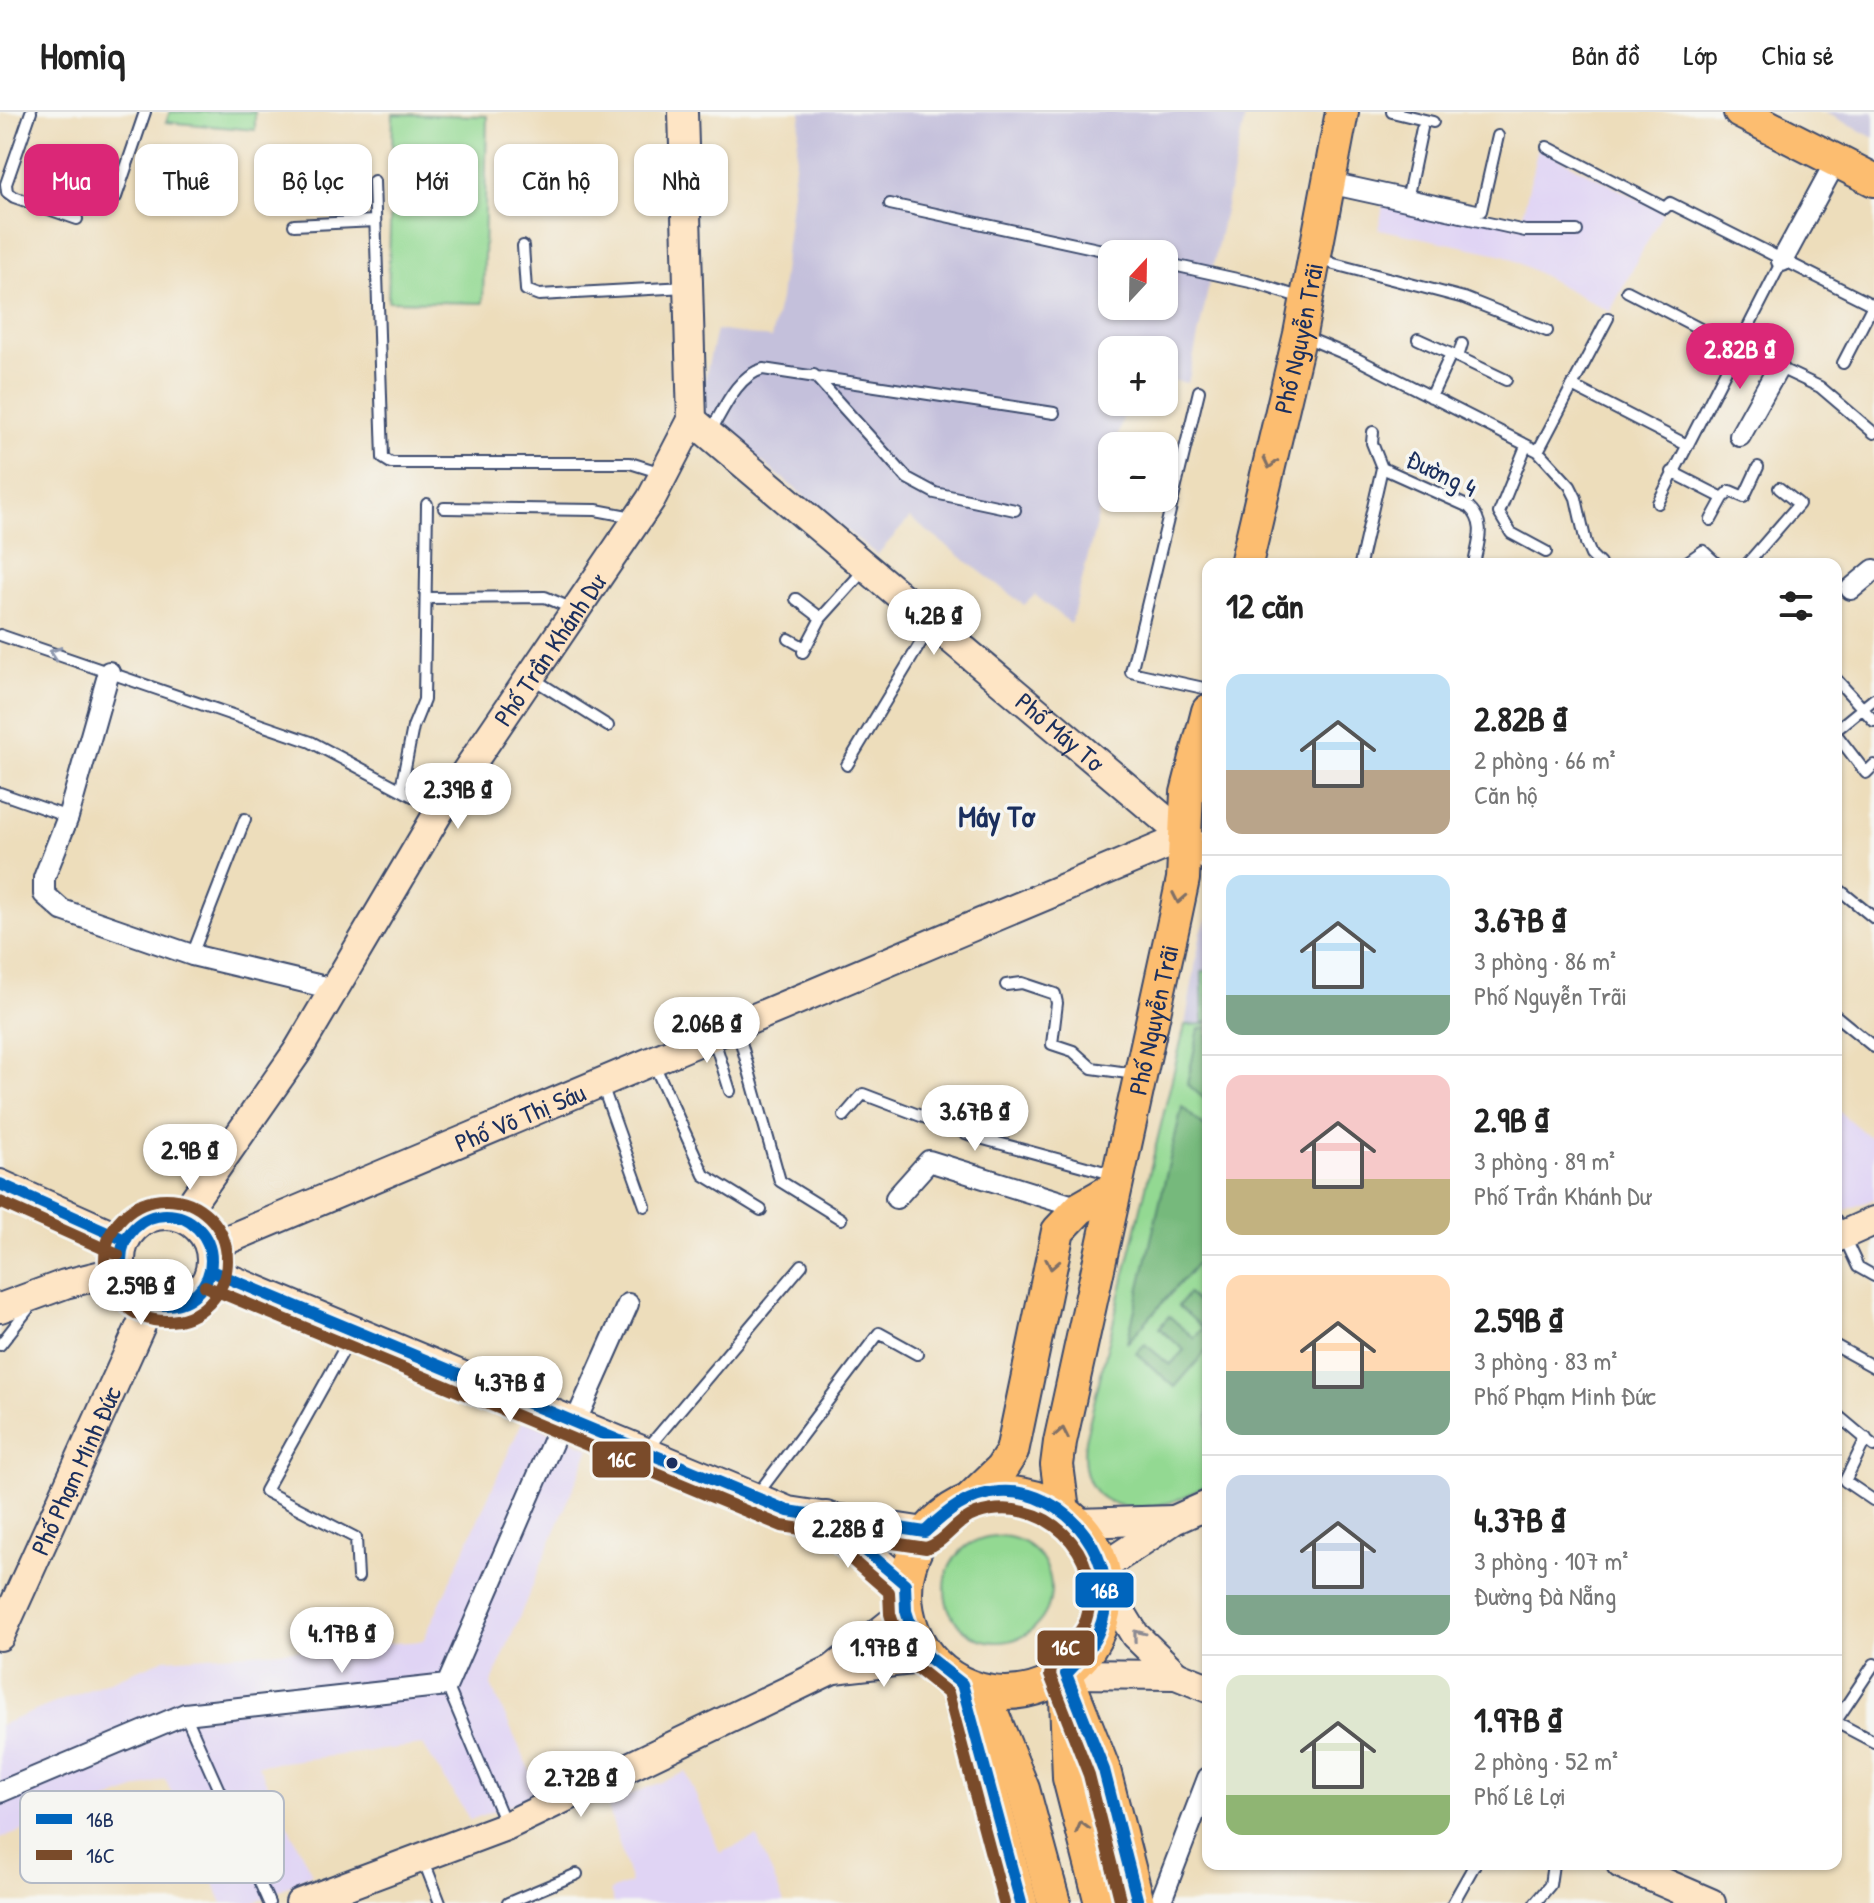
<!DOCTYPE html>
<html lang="vi">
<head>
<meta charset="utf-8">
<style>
	:root { --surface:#fff; --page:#f6f6f6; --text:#222; --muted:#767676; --line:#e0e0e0; --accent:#db2777 }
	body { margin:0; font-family:"Patrick Hand",sans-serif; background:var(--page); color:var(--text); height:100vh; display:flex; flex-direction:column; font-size:30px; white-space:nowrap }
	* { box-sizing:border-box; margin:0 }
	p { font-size:26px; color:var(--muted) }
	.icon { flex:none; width:44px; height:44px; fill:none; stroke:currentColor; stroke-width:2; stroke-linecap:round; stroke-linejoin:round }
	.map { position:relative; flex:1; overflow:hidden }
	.panel { position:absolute; left:1202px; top:446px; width:640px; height:1312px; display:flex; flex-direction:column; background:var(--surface); border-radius:16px; box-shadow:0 2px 6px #0004 }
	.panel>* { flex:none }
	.guide { position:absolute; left:24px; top:32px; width:760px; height:72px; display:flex; gap:16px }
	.needle { width:52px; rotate:22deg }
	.fabs { position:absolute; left:1098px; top:128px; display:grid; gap:16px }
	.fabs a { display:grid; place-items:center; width:80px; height:80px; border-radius:16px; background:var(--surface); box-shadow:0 2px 6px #0004; font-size:40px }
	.price { position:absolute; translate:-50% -68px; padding:0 18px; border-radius:28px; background:#fff; color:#222; font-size:26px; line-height:52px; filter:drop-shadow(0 2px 4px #0008) }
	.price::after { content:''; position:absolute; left:50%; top:48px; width:24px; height:18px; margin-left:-12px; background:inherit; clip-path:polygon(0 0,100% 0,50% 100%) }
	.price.selected { background:var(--accent); color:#fff }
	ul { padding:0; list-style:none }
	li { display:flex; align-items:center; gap:24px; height:200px; padding:0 24px }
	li+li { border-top:2px solid var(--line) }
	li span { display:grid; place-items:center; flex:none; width:224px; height:160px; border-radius:16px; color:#555 }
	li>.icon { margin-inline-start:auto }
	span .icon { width:96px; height:96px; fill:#fffc; stroke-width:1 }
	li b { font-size:34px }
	h2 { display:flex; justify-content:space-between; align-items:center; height:96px; padding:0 24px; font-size:34px }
	.tag { padding:0 28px; border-radius:16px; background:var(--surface); box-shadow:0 2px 6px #0004; font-size:28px; line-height:72px }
	.tag.selected { background:var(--accent); color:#fff }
	header { display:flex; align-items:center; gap:48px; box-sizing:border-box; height:112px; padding:0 40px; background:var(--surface); border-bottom:2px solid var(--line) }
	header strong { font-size:38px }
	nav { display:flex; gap:44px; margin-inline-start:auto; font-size:28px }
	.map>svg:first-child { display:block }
	.built { fill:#e0d4f4 }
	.industrial { fill:#c4c0db; fill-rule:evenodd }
	.green { fill:#93d992; stroke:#578478; stroke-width:2 }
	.forest { fill:#76b97c; stroke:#48746d; stroke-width:2 }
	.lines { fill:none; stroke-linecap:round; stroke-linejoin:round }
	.lane-casing { stroke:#3a496c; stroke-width:14 }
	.street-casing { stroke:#3a496c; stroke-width:24 }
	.secondary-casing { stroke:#3a496c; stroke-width:32 }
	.primary-casing { stroke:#3a496c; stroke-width:36 }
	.lane { stroke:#fff; stroke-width:10 }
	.street { stroke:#fff; stroke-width:20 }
	.secondary { stroke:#fee5c5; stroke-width:28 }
	.primary { stroke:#fcbd6f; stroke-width:32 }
	.bus-1-casing { stroke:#f6f6f2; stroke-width:18 }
	.bus-2-casing { stroke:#f6f6f2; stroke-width:18 }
	.bus-1 { stroke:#0065bd; stroke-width:12 }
	.bus-2 { stroke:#7a4b2a; stroke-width:12 }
	.oneway { stroke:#806f66 }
	.oneway2 { stroke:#8d97ae }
	.oneway3 { stroke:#8c8a92 }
	.bus-dot { fill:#1b2f5e; stroke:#f6f6f2; stroke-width:3 }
	.labels { text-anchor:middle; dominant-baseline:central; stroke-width:7; stroke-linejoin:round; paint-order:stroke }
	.street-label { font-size:26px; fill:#1b2f5e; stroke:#f6f6f2 }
	.quarter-label { font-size:30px; font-weight:bold; fill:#1b2f5e; stroke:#f6f6f2 }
	.key { fill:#f6f6f2; stroke:#b4bac6; stroke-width:2 }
	.key-label { font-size:22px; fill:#1b2f5e }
	.line-badge { stroke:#f6f6f2; stroke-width:3 }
	.badge-label { font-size:22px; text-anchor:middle; font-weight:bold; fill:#fff }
</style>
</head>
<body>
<header>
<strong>Homiq</strong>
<nav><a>Bản đồ</a><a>Lớp</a><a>Chia sẻ</a></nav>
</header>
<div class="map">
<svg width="1874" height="1791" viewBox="0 0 1874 1791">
	<rect width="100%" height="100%" fill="#f6f6f2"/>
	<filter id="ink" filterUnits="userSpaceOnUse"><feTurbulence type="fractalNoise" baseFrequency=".0125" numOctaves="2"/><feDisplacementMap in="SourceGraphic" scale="16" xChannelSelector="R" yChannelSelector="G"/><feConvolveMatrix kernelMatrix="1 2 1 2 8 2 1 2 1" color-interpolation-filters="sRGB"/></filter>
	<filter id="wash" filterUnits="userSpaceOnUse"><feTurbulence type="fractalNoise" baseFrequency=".006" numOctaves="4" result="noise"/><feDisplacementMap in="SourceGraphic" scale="32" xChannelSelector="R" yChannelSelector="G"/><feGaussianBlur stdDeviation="1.8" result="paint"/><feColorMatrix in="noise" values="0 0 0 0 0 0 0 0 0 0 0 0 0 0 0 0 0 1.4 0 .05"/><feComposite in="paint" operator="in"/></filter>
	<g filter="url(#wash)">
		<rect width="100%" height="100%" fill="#edddbb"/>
		<!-- built -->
		<path class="built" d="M 1538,35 L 1663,100 L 1610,200 L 1504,143 L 1379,117 L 1383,92 L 1354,81 L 1355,74 L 1520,114 Z
			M 1836,997 L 1874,1029 L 1874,1087 L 1836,1102 Z
			M 523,1308 L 590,1336 L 491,1573 L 540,1681 L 470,1708 L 423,1633 L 258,1653 L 312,1762 L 254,1791 L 223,1791 L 165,1667 L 0,1727 L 0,1613 L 165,1547 L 423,1529 Z
			M 686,1660 L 720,1741 L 757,1725 L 784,1791 L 614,1791 L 610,1779 L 631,1771 L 607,1692 Z"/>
		<!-- industrial -->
		<path class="industrial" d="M 801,0 L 1246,0 L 1188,271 L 1164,267 L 1164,238 L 1112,238 L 1112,290 L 1127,290 L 1115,334 L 1112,334 L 1112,348 L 1071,512 L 1035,483 L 1024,493 L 910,406 L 877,443 L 698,298 L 716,218 L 771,226 L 780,187 ZM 1112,142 L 1164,142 L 1164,194 L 1112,194 Z
			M 1825,0 L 1874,0 L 1874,26 Z
			M 1208,804 L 1208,912 L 1185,913 L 1201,820 Z"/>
		<!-- green -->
		<path class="green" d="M 170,0 L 255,0 L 255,18 L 166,10 Z
			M 393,2 L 487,4 L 483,191 L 388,189 Z
			M 1208,859 L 1208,910 L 1203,910 L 1202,860 Z
			M 1208,912 L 1208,1373 C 1195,1379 1181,1387 1168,1391 C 1115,1404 1078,1387 1085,1328 L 1185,913 Z
			M945 1477a53 53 0 1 1 106 0a53 53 0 1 1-106 0Z"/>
		<!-- forest -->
		<path class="forest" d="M 1208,916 L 1208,990 L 1187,972 L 1199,917 Z
			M 1182,995 L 1208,1018 L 1208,1139 L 1127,1231 Z
			M 1188,1182 L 1208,1200 L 1208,1237 L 1175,1275 L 1136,1241 L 1145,1232 L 1170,1253 L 1184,1238 L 1159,1216 L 1169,1204 L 1194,1226 L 1203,1216 L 1178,1194 Z"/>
	</g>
	<g filter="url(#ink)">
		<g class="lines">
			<defs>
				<path id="lane" d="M 31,0 L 6,72 L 7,80 L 14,85 L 77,107
					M 1392,0 L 1433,10
					M 1547,35 L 1665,96 L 1670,91 L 1873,193
					M 1335,67 L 1481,99 L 1498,24
					M 374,69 L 383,346 L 391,351 L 630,351 L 662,361
					M 1333,77 L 1525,119 L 1577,119
					M 1408,83 L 1422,16
					M 116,85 L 145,0
					M 890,92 L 1121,142
					M 294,113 L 375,109
					M 523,134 L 526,178 L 539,183 L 686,175
					M 1320,146 L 1334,152 L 1464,186 L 1547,219
					M 1164,151 L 1255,171 L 1302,186
					M 1627,179 L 1737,236 L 1820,275 L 1874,321
					M 1305,225 L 1355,246 L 1538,339 L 1570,374 L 1576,386 L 1586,431 L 1591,443 L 1600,452
					M 1418,227 L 1451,242
					M 1458,245 L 1506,268
					M 1843,251 L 1874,191
					M 814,263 L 907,366 L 935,381 L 1015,398
					M 1572,274 L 1687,333
					M 1199,279 L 1131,560 L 1208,577
					M 1431,285 L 1451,242 L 1458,245 L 1462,232
					M 1373,320 L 1372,331 L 1382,356
					M 709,322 C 723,299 736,264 763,257 L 1054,301
					M 1526,334 L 1499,401 L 1511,421 L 1546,440
					M 1538,339 L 1608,206
					M 1382,356 L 1469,395 C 1487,412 1478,430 1474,452
					M 1672,360 L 1723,386 L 1730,379 L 1744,385 L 1758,355
					M 1658,391 L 1782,149
					M 444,396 L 596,398 L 633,405
					M 1711,408 L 1723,386
					M 1360,452 L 1382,356
					M 1684,452 L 1703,439 L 1717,452
					M 1747,452 L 1799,392 L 1779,376
					M 426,486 L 545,485 L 573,497
					M 796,487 L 821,506
					M 0,523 L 311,630 L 439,698
					M 789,527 L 805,536
					M 803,540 L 821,506 L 866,456
					M 532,566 L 608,614
					M 1836,567 L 1874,609
					M 1836,618 L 1874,587
					M 1836,622 L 1866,661 L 1874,653
					M 847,653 L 932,512
					M 401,676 L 413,615 L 424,588 L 427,392
					M 0,681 L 68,705
					M 1836,775 L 1874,806
					M 192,843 L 245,707
					M 1006,873 L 1022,871 L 1055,882 L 1057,891 L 1052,932 L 1073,939 L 1092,956 L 1135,962
					M 1836,904 L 1874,935
					M 737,916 L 780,1069 L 841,1107
					M 713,924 L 730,979
					M 653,950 L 704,1063 L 761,1098
					M 602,973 L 645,1094
					M 844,1004 L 863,982 L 976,1025 L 1116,1063
					M 1836,1108 L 1858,1155 L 1874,1164
					M 353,1221 L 265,1379 L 356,1426 L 358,1465
					M 0,1233 L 32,1192
					M 1836,1234 L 1874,1255
					M 1836,1302 L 1874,1334
					M 1866,1326 L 1845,1369 L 1873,1388
					M 646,1338 L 802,1153
					M 756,1384 L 879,1221 L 917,1242
					M 447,1573 L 505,1711
					M 185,1602 L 269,1791
					M 1836,1609 L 1874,1552
					M 1836,1610 L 1874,1630
					M 423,1747 L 440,1791
					M 508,1791 L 577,1762
					M 1453,1791 L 1475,1752
					M 1535,1791 L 1550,1773 L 1553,1752"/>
				<path id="street" d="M 1782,149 L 1836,49
					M 1740,324 L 1778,256
					M 1851,477 L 1874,458
					M 109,560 L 68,705 L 44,766 L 44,782 L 62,798 L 192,843 L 334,877
					M 896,1086 L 929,1049 L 1080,1096
					M 575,1311 L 628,1192
					M 0,1680 L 185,1602 L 447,1573 L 563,1306
					M 1160,1791 L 1208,1666"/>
				<g id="secondary">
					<path id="s1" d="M 692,308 L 1208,744"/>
					<path d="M 0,1072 L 125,1128"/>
					<circle cx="166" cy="1148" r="45"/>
					<path id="s2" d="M 182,1105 L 297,940 L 440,698 L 651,387 L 692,308 L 683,0"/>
					<path d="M 1836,1126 L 1874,1109"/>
					<path id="s3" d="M 210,1135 L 1185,725"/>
					<path d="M 211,1159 L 788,1399 L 925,1420"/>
					<path d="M 0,1196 L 65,1172 L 122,1158"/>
					<path d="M 826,1404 L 905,1472"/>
					<path d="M 1078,1411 L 1173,1408"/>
					<path d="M 1103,1455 L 1174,1408 L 1208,1393"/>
					<path d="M 1107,1477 L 1135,1523 L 1176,1563"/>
					<path id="s4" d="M 0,1524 L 151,1191"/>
					<path d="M 834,1557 L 929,1546"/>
					<path d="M 1066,1562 L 1176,1563 L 1208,1576"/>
					<path d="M 1621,1752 L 1711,1791"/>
					<path d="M 300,1791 L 506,1714 L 833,1557 L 906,1499"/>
				</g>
				<g id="primary">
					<path d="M 1740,0 L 1874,68"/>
					<path id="s5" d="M 1246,452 L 1300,222 L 1342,0"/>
					<circle cx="1006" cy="1481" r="100"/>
					<path d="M 970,1387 L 1001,1357 L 1012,1340 L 1058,1119 L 1080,1096 L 1115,1076"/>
					<path id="s6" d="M 1063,1399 L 1057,1353 L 1060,1330 L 1175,805 L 1183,767 L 1187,681 L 1208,599"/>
					<path d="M 1066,1562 L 1104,1658 L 1138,1791"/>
					<path d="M 962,1572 L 1021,1791"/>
					<path d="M 983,1579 L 1023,1677 L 1054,1791"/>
					<path d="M 1066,1586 L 1069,1666 L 1101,1791"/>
				</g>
			</defs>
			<!-- lane casing -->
			<use href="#lane" class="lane-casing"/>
			<!-- street casing -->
			<use href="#street" class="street-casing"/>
			<!-- secondary casing -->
			<use href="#secondary" class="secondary-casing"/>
			<!-- primary casing -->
			<use href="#primary" class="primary-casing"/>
			<!-- lane -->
			<use href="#lane" class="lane"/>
			<!-- street -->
			<use href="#street" class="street"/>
			<!-- secondary -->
			<use href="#secondary" class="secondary"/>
			<!-- primary -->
			<use href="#primary" class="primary"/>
			<defs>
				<path id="bus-1" d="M 0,1072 L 125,1128
					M121 1148a45 45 0 1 1 90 0a45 45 0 1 1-90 0Z
					M 211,1159 L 788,1399 L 925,1420 C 946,1400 968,1382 999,1380 C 1068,1375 1126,1453 1099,1518 C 1092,1536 1078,1549 1066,1562 L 1104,1658 L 1138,1791
					M 824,1403 L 905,1472 L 906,1499 L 914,1524 L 929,1546 L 962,1572 L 1021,1791"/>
				<path id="bus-2" d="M105 1148a61 61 0 1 1 122 0a61 61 0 1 1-122 0Z
					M 0,1090 L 118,1143
					M 205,1174 L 782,1414 L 926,1436 C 945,1431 956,1408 976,1402 C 1042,1380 1107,1440 1086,1508 C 1079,1529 1052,1542 1050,1563 L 1089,1663 L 1121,1791
					M 814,1415 L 889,1480 L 890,1502 L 900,1532 L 918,1557 L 948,1581 L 1004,1791"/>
			</defs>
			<!-- bus-1 casing -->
			<use href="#bus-1" class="bus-1-casing"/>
			<!-- bus-2 casing -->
			<use href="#bus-2" class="bus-2-casing"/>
			<!-- bus-1 -->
			<use href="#bus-1" class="bus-1"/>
			<!-- bus-2 -->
			<use href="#bus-2" class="bus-2"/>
		</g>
		<!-- one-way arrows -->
		<defs><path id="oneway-chevron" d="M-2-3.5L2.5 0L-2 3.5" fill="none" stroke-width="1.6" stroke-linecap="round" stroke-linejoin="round" transform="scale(2)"/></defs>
		<g class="oneway">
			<use href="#oneway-chevron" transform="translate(1270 351) rotate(103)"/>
			<use href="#oneway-chevron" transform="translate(1179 786) rotate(101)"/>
			<use href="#oneway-chevron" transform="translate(1052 1152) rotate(101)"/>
			<use href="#oneway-chevron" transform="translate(1062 1321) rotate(-79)"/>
			<use href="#oneway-chevron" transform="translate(1082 1715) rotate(-105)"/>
		</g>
		<use class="oneway2" href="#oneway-chevron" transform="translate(55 541) rotate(-161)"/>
		<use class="oneway3" href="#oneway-chevron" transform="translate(1138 1523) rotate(-129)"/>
	</g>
	<!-- markers -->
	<circle class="bus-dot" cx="672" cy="1351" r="7"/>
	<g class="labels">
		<!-- street labels -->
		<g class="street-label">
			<text stroke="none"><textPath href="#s5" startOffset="232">Phố Nguyễn Trãi</textPath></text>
			<text transform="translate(1442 361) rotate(26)">Đường 4</text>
			<text stroke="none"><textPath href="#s2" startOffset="676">Phố Trần Khánh Dư</textPath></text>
			<text stroke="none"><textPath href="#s1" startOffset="482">Phố Máy Tơ</textPath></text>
			<text stroke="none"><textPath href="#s6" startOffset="502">Phố Nguyễn Trãi</textPath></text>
			<text stroke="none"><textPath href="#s3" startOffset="336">Phố Võ Thị Sáu</textPath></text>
			<text stroke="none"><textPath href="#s4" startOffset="182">Phố Phạm Minh Đức</textPath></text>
		</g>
		<!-- quarter labels -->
		<g class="quarter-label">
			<text x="996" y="704">Máy Tơ</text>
		</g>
	</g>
	<!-- legend -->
	<rect x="20" y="1679" width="264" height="92" rx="12" class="key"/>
	<rect x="36" y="1702" width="36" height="10" fill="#0065bd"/>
	<rect x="36" y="1738" width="36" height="10" fill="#7a4b2a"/>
	<g class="key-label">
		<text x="86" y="1715">16B</text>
		<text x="86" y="1751">16C</text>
	</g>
	<g class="line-badge">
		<rect x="591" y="1328" width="61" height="39" rx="8" fill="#7a4b2a"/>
		<rect x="1074" y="1459" width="61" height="38" rx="8" fill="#0065bd"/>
		<rect x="1036" y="1517" width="60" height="38" rx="8" fill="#7a4b2a"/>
	</g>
	<g class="badge-label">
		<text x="622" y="1355">16C</text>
		<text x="1105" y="1486">16B</text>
		<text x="1066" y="1543">16C</text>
	</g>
</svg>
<div class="fabs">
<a><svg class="needle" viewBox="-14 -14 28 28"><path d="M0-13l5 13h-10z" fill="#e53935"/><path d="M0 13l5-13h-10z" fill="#767676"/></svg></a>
<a>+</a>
<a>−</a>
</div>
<b class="price selected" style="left:1740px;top:279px">2.82B ₫</b>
<b class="price" style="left:934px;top:545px">4.2B ₫</b>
<b class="price" style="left:458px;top:719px">2.39B ₫</b>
<b class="price" style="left:707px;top:953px">2.06B ₫</b>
<b class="price" style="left:975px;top:1041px">3.67B ₫</b>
<b class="price" style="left:190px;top:1080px">2.9B ₫</b>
<b class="price" style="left:141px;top:1215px">2.59B ₫</b>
<b class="price" style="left:510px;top:1312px">4.37B ₫</b>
<b class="price" style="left:848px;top:1458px">2.28B ₫</b>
<b class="price" style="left:342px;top:1563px">4.17B ₫</b>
<b class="price" style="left:884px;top:1577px">1.97B ₫</b>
<b class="price" style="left:581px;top:1707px">2.72B ₫</b>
<div class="guide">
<a class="tag selected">Mua</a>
<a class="tag">Thuê</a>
<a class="tag">Bộ lọc</a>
<a class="tag">Mới</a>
<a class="tag">Căn hộ</a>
<a class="tag">Nhà</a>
</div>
<section class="panel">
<h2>12 căn<svg class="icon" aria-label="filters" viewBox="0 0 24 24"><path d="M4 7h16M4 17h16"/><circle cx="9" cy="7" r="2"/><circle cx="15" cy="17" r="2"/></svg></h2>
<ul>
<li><span style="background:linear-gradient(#bfe0f5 60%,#b9a48a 0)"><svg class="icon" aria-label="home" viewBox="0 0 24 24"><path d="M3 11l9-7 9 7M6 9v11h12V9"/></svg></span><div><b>2.82B ₫</b><p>2 phòng · 66 m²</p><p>Căn hộ</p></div></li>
<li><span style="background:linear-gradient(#bfe0f5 75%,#7fa58c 0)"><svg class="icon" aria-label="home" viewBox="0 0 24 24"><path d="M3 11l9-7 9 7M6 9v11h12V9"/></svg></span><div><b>3.67B ₫</b><p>3 phòng · 86 m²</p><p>Phố Nguyễn Trãi</p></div></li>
<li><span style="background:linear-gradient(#f6c9c9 65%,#c2b280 0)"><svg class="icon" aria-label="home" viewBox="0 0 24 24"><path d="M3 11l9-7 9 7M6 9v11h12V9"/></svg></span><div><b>2.9B ₫</b><p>3 phòng · 89 m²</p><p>Phố Trần Khánh Dư</p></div></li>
<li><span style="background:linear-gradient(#ffd9b3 60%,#7fa58c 0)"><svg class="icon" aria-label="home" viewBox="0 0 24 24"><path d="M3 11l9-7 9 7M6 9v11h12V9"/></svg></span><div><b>2.59B ₫</b><p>3 phòng · 83 m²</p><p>Phố Phạm Minh Đức</p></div></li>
<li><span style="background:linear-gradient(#c9d6e8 75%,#7fa58c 0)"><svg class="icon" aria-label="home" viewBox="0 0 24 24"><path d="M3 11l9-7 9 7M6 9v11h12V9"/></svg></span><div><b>4.37B ₫</b><p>3 phòng · 107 m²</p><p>Đường Đà Nẵng</p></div></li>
<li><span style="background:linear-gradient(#dfe7d0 75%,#8fb573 0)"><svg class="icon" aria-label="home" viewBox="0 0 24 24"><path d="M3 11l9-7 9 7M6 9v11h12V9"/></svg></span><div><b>1.97B ₫</b><p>2 phòng · 52 m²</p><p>Phố Lê Lợi</p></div></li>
</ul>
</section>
</div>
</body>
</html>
